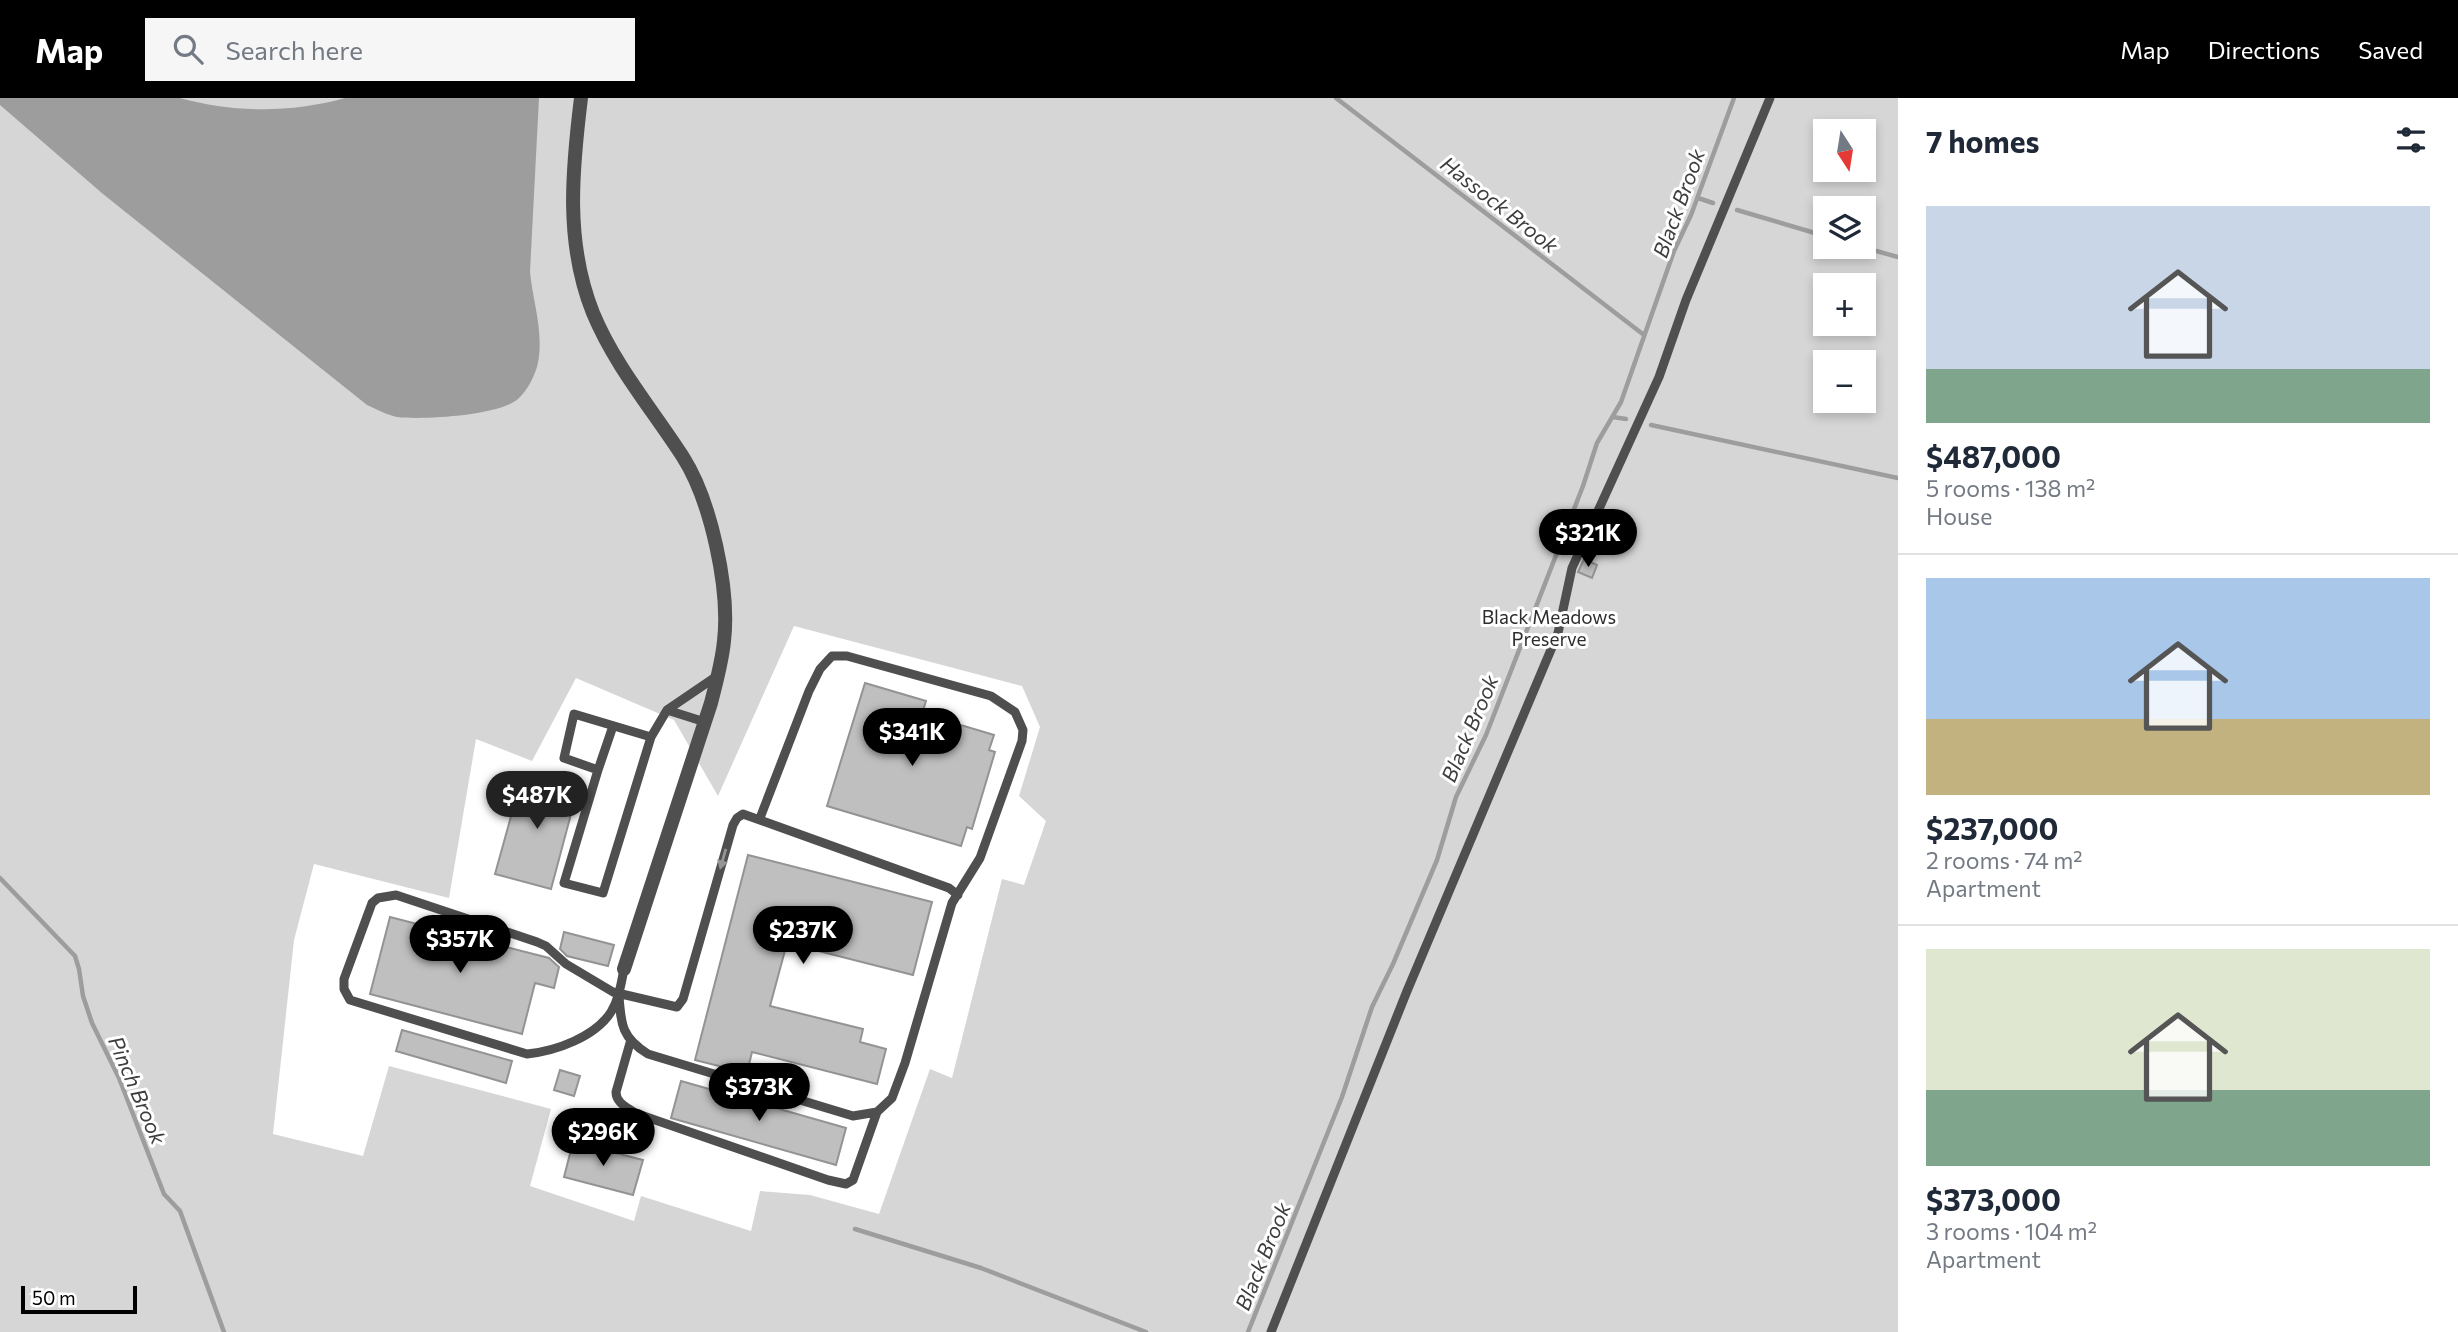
<!DOCTYPE html>
<html lang="en">
<head>
<meta charset="utf-8">
<style>
	:root { --surface:#fff; --page:#f6f6f7; --text:#1f2937; --muted:#747a83; --line:#e0e1e3; --accent:#000 }
	body { margin:0; font-family:Commissioner,sans-serif; background:var(--page); color:var(--text); height:100vh; display:flex; flex-direction:column; font-size:26px; white-space:nowrap }
	* { box-sizing:border-box; margin:0 }
	p { font-size:23px; color:var(--muted) }
	.icon { flex:none; width:38px; height:38px; fill:none; stroke:currentColor; stroke-width:2; stroke-linecap:round; stroke-linejoin:round }
	.map { position:relative; flex:1; overflow:hidden }
	.panel { display:flex; flex-direction:column; background:var(--surface); width:560px }
	.panel>* { flex:none }
	.needle { width:46px; rotate:168deg }
	.buttons { position:absolute; left:1813px; top:21px; display:grid; gap:14px }
	.buttons a { display:grid; place-items:center; width:63px; height:63px; border-radius:0px; background:var(--surface); box-shadow:0 4px 10px #0003; font-size:35px }
	.scale { position:absolute; left:21px; bottom:18px; width:116px; box-sizing:border-box; padding-left:7px; border:4px solid #000; border-top:0; font-size:19px; line-height:24px; white-space:nowrap; color:#000; -webkit-text-stroke:5px #fff; paint-order:stroke }
	.price { position:absolute; translate:-50% -60px; padding:0 16px; border-radius:24px; background:var(--accent); color:#fff; font-size:23px; line-height:46px; filter:drop-shadow(0 2px 4px #0008) }
	.price::after { content:''; position:absolute; left:50%; top:42px; width:21px; height:16px; margin-left:-10px; background:inherit; clip-path:polygon(0 0,100% 0,50% 100%) }
	.price.current { background:#222; color:#fff }
	ul { padding:0; list-style:none }
	li { display:grid; align-content:center; gap:14px; height:371px; padding:0 28px }
	li+li { border-top:2px solid var(--line) }
	li span { display:grid; place-items:center; height:217px; border-radius:0px; color:#555 }
	li>.icon { margin-inline-start:auto }
	span .icon { width:126px; height:126px; fill:#fffc; stroke-width:1 }
	li b { font-size:30px }
	h2 { display:flex; justify-content:space-between; align-items:center; height:84px; padding:0 28px; font-size:30px }
	header { display:flex; align-items:center; gap:42px; box-sizing:border-box; height:98px; padding:0 35px; background:var(--accent); color:#fff }
	header strong { font-size:33px }
	nav { display:flex; gap:38px; margin-inline-start:auto; font-size:24px }
	.search { width:490px; height:63px; background:var(--page); display:flex; align-items:center; gap:18px; box-sizing:border-box; padding:0 24px; border-radius:0px; color:var(--muted); font-size:26px }
	main { display:flex; flex:1; min-height:0 }
	.map>svg:first-child { display:block }
	.green { fill:#d6d6d6; fill-rule:evenodd }
	.water { fill:#9d9d9d }
	.lines { fill:none; stroke-linecap:round; stroke-linejoin:round }
	.stream { stroke:#9d9d9d; stroke-width:4.5 }
	.building { fill:#bfbfbf; stroke:#939393; stroke-width:2 }
	.lane { stroke:#4f4f4f; stroke-width:9 }
	.street { stroke:#4f4f4f; stroke-width:14 }
	.oneway { fill:#959595 }
	.labels { text-anchor:middle; dominant-baseline:central; stroke-width:6; stroke-linejoin:round; paint-order:stroke }
	.park-label { font-size:19px; fill:#2d2d2d; stroke:#fff }
	.water-label { font-size:21px; font-style:italic; fill:#3e3e3e; stroke:#fff }
</style>
</head>
<body>
<header>
<strong>Map</strong>
<div class="search"><svg class="icon" aria-label="search" viewBox="0 0 24 24"><circle cx="10" cy="10" r="6"/><path d="M15 15l6 6"/></svg>Search here</div>
<nav><a>Map</a><a>Directions</a><a>Saved</a></nav>
</header>
<main>
<div class="map">
<svg width="1898" height="1234" viewBox="0 0 1898 1234">
	<rect width="100%" height="100%" fill="#fff"/>
	<!-- green -->
	<path class="green" d="M 0,0 L 1898,0 L 1898,1234 L 0,1234 ZM 1825,33 L 1864,33 L 1864,72 L 1825,72 ZM 1825,110 L 1864,110 L 1864,149 L 1825,149 ZM 1825,187 L 1864,187 L 1864,226 L 1825,226 ZM 1825,264 L 1864,264 L 1864,303 L 1825,303 ZM 794,528 L 1022,588 L 1040,629 L 1019,698 L 1046,723 L 1024,787 L 1002,781 L 952,980 L 930,971 L 879,1116 L 810,1097 L 760,1093 L 751,1133 L 641,1098 L 634,1123 L 530,1088 L 551,1011 L 389,968 L 363,1058 L 273,1036 L 294,842 L 314,766 L 449,800 L 476,641 L 532,663 L 576,580 L 674,622 L 718,698 Z"/>
	<!-- water -->
	<path class="water" d="M 0,0 L 180,0 C 234,15 291,15 345,0 L 539,0 L 530,174 C 533,205 545,237 537,269 C 533,281 527,293 518,301 C 499,318 421,322 397,319 C 387,317 376,311 367,307 L 103,96 L 0,7 Z"/>
	<g class="lines">
		<!-- stream -->
		<path class="stream" d="M 1336,0 L 1644,237
			M 1698,100 L 1713,105
			M 1737,112 L 1825,138
			M 1862,149 L 1898,159
			M 1613,319 L 1626,321
			M 1651,327 L 1898,380
			M 0,780 L 75,858 L 79,871 L 83,898 L 92,925 L 119,980 L 164,1096 L 180,1113 L 224,1234
			M 855,1131 L 981,1170 L 1146,1234
			M 1248,1234 L 1342,999 L 1372,909 L 1393,866 L 1437,762 L 1456,699 L 1486,637 L 1583,388 L 1597,345 L 1621,304 L 1674,153 L 1691,117 L 1734,0"/>
	</g>
	<!-- building -->
	<path class="building" d="M 1584,461 L 1597,467 L 1592,480 L 1578,474 Z
		M 865,585 L 926,603 L 921,619 L 957,630 L 961,627 L 994,637 L 989,652 L 995,654 L 972,731 L 967,729 L 961,748 L 827,708 Z
		M 523,675 L 578,690 L 551,791 L 495,776 Z
		M 748,757 L 932,804 L 913,877 L 787,845 L 770,908 L 863,931 L 860,944 L 886,951 L 877,986 L 752,954 L 747,975 L 695,962 Z
		M 390,819 L 549,860 L 559,869 L 554,890 L 535,885 L 522,936 L 370,896 Z
		M 564,834 L 614,847 L 608,868 L 567,858 L 560,851 Z
		M 402,932 L 512,963 L 506,985 L 396,953 Z
		M 560,972 L 580,978 L 574,998 L 554,992 Z
		M 681,983 L 846,1030 L 836,1067 L 671,1020 Z
		M 573,1044 L 643,1062 L 633,1097 L 564,1079 Z"/>
	<g class="lines">
		<!-- lane -->
		<path class="lane" d="M 705,624 L 667,612 L 717,578
			M 651,639 L 574,616 L 564,660 L 598,672 L 564,785 L 603,795 L 651,639 L 667,612
			M 598,672 L 613,628
			M 624,871 C 621,886 619,901 611,914 C 595,939 556,953 527,956 L 350,902 L 344,891 L 344,881 L 372,805 L 378,800 L 396,797 L 537,844 L 546,848 L 566,866 L 613,894 L 677,909 L 683,901 L 733,727 L 737,720 L 743,716 L 949,790 L 958,797
			M 619,898 C 621,927 622,940 648,956 L 853,1018 L 877,1014 L 892,1000 L 905,965 L 952,805 L 980,760 L 1022,643 L 1023,632 L 1015,614 L 991,598 L 847,558 L 832,558 L 820,571 L 809,593 L 760,720
			M 630,945 L 616,994 C 616,1005 627,1009 635,1015 L 828,1082 L 846,1086 L 853,1082 L 877,1014
			M 1271,1234 L 1407,893 L 1558,535 L 1572,470 L 1659,279 L 1686,202 L 1770,0"/>
		<!-- street -->
		<path class="street" d="M 581,0 C 572,73 565,145 593,215 C 615,268 652,311 683,359 C 711,403 730,491 724,543 C 722,564 716,585 711,605 L 624,871"/>
	</g>
	<!-- one-way arrows -->
	<defs><path id="oneway-solid" d="M-6-.8H1V-3.2L6.5 0L1 3.2V.8H-6Z" transform="scale(1.75)"/></defs>
	<use class="oneway" href="#oneway-solid" transform="translate(723 761) rotate(106)"/>
	<g class="labels">
		<!-- park labels -->
		<g class="park-label">
			<text x="1549" y="518">Black Meadows<tspan x="1549" dy="22">Preserve</tspan></text>
		</g>
		<!-- water labels -->
		<g class="water-label">
			<text transform="translate(1678 105) rotate(-70)">Black Brook</text>
			<text transform="translate(1500 106) rotate(38)">Hassock Brook</text>
			<text transform="translate(1469 630) rotate(-67)">Black Brook</text>
			<text transform="translate(138 992) rotate(67)">Pinch Brook</text>
			<text transform="translate(1262 1158) rotate(-68)">Black Brook</text>
		</g>
	</g>
</svg>
<div class="buttons">
<a><svg class="needle" viewBox="-14 -14 28 28"><path d="M0-13l5 13h-10z" fill="#e53935"/><path d="M0 13l5-13h-10z" fill="#747a83"/></svg></a>
<a><svg class="icon" aria-label="layers" viewBox="0 0 24 24"><path d="M12 4l9 5-9 5-9-5zM3 14l9 5 9-5"/></svg></a>
<a>+</a>
<a>−</a>
</div>
<div class="scale">50 m</div>
<b class="price" style="left:1588px;top:471px">$321K</b>
<b class="price" style="left:912px;top:670px">$341K</b>
<b class="price current" style="left:537px;top:733px">$487K</b>
<b class="price" style="left:803px;top:868px">$237K</b>
<b class="price" style="left:460px;top:877px">$357K</b>
<b class="price" style="left:759px;top:1025px">$373K</b>
<b class="price" style="left:603px;top:1070px">$296K</b>
</div>
<section class="panel">
<h2>7 homes<svg class="icon" aria-label="filters" viewBox="0 0 24 24"><path d="M4 7h16M4 17h16"/><circle cx="9" cy="7" r="2"/><circle cx="15" cy="17" r="2"/></svg></h2>
<ul>
<li><span style="background:linear-gradient(#c9d6e8 75%,#7fa58c 0)"><svg class="icon" aria-label="home" viewBox="0 0 24 24"><path d="M3 11l9-7 9 7M6 9v11h12V9"/></svg></span><div><b>$487,000</b><p>5 rooms · 138 m²</p><p>House</p></div></li>
<li><span style="background:linear-gradient(#a9c7e8 65%,#c2b280 0)"><svg class="icon" aria-label="home" viewBox="0 0 24 24"><path d="M3 11l9-7 9 7M6 9v11h12V9"/></svg></span><div><b>$237,000</b><p>2 rooms · 74 m²</p><p>Apartment</p></div></li>
<li><span style="background:linear-gradient(#dfe7d0 65%,#7fa58c 0)"><svg class="icon" aria-label="home" viewBox="0 0 24 24"><path d="M3 11l9-7 9 7M6 9v11h12V9"/></svg></span><div><b>$373,000</b><p>3 rooms · 104 m²</p><p>Apartment</p></div></li>
</ul>
</section>
</main>
</body>
</html>
